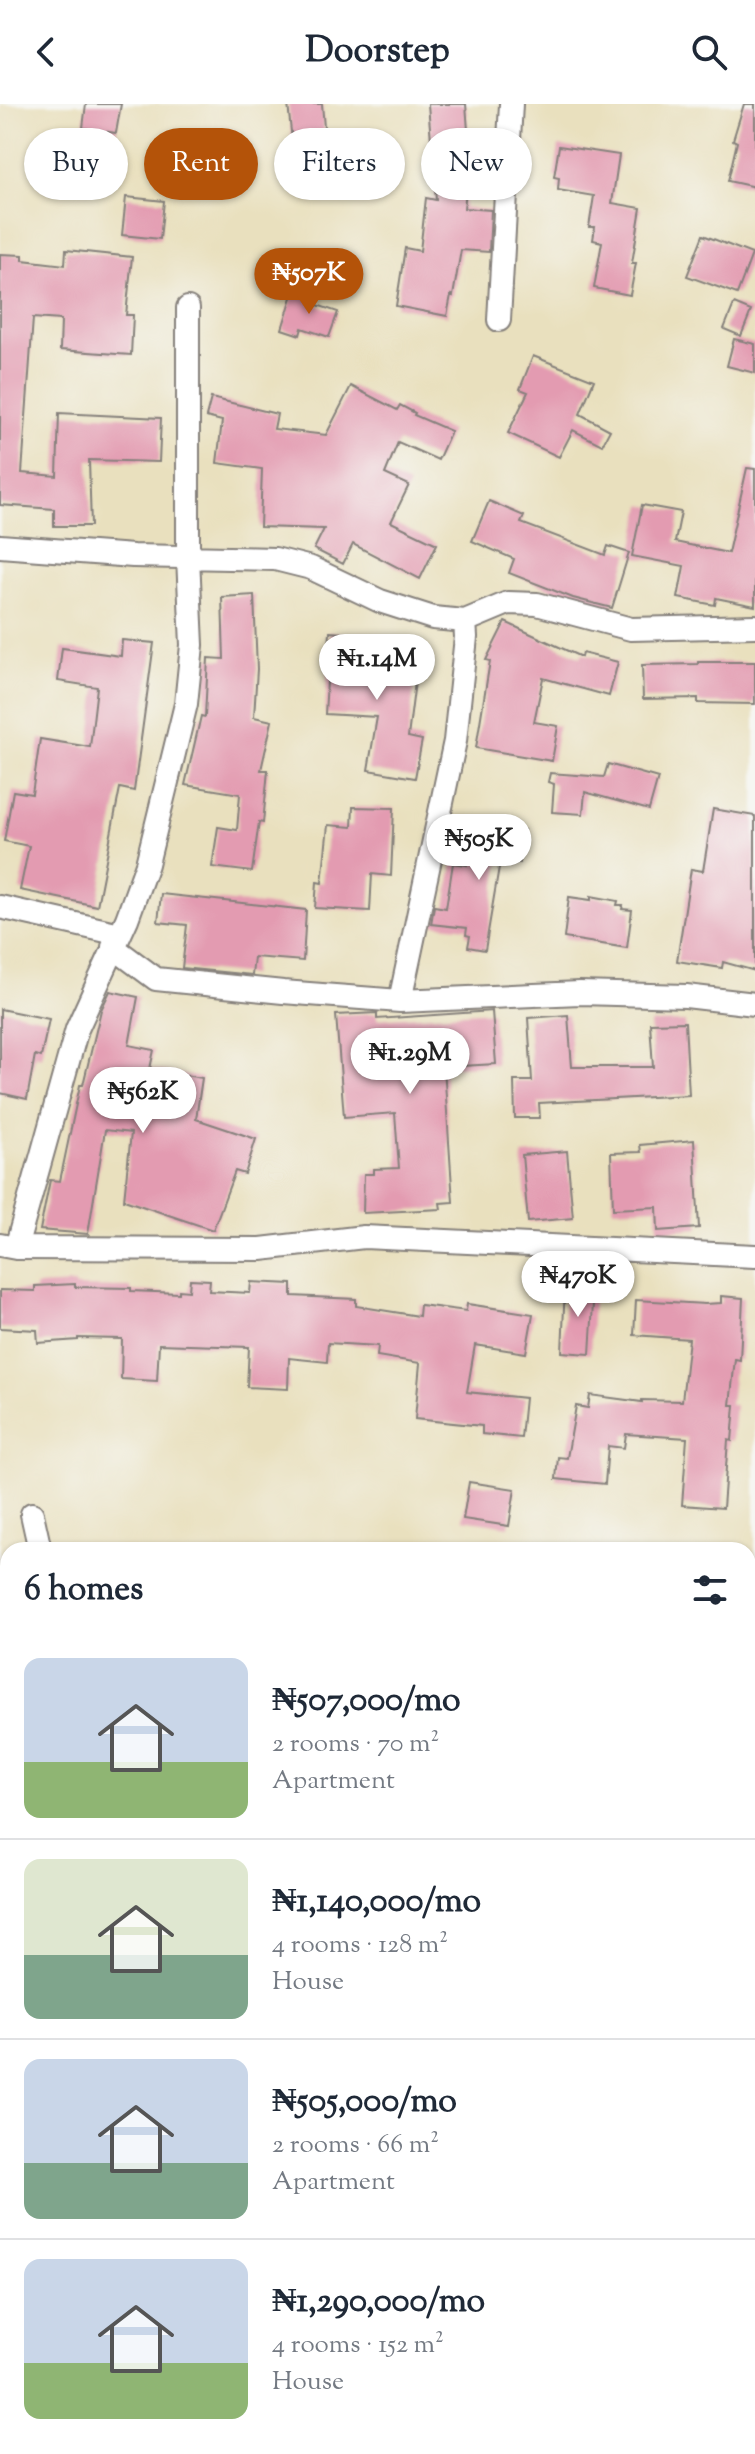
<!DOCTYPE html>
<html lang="en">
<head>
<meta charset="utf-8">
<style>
	:root { --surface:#fff; --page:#f6f6f7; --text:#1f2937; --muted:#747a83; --line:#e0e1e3; --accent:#b45309 }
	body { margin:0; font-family:"Sorts Mill Goudy",serif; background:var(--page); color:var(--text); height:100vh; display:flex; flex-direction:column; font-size:30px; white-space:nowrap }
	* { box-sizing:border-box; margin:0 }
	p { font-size:26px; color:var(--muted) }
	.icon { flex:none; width:44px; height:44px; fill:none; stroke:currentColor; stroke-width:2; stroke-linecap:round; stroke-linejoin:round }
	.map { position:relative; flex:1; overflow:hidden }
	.drawer { position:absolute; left:0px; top:1438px; width:756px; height:912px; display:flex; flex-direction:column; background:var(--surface); border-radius:24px 24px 0 0; box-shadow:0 2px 6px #0004 }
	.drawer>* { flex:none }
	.guide { position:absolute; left:24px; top:24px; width:708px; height:72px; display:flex; gap:16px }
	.price { position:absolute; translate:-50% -68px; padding:0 18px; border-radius:28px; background:#fff; color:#222; font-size:26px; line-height:52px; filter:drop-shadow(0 2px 4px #0008) }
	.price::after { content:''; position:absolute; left:50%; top:48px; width:24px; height:18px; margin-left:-12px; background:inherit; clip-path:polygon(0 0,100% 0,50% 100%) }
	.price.selected { background:var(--accent); color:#fff }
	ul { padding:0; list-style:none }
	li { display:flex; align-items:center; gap:24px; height:200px; padding:0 24px }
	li+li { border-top:2px solid var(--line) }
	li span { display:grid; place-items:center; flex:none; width:224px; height:160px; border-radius:16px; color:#555 }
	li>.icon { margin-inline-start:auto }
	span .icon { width:96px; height:96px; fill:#fffc; stroke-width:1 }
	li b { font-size:34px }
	h2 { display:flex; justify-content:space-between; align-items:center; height:96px; padding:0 24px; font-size:34px }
	.pill { padding:0 28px; border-radius:36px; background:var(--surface); box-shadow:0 2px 6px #0004; font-size:28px; line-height:72px }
	.pill.selected { background:var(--accent); color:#fff }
	header { display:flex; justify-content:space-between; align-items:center; height:104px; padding:0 24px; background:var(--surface); font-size:36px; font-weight:800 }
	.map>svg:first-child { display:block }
	.building { fill:#e39bb1 }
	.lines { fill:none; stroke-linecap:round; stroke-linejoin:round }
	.minor-casing { stroke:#86817c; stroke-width:26 }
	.minor { stroke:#fff; stroke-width:22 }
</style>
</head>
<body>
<header><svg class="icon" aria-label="back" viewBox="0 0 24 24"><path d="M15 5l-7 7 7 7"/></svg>Doorstep<svg class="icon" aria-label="search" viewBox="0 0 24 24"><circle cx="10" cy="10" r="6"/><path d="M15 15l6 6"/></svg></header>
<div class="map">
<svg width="755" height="2350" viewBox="0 0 755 2350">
	<rect width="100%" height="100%" fill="#f6f6f2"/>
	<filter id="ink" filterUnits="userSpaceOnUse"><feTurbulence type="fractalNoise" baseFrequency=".0125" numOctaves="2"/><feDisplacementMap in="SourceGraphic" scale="16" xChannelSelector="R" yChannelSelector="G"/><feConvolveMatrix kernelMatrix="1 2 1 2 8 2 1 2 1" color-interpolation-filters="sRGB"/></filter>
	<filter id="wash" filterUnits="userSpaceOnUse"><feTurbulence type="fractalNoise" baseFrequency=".006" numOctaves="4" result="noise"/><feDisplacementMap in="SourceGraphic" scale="32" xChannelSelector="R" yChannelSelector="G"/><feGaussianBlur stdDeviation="1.8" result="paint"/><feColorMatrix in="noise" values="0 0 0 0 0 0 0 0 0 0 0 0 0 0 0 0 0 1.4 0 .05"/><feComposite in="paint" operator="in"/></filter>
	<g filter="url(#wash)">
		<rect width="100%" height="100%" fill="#e9e0be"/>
		<g id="blocks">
			<!-- building -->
			<path class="building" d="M 86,0 L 121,0 L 116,29 L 83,24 Z
				M 288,0 L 322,0 L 325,35 L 292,37 Z
				M 428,0 L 466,0 L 470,53 L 494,54 L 493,68 L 468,69 L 464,104 L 491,106 L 489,148 L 461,146 L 453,192 L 451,191 L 447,212 L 396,202 L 405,144 L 420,147 L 426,94 L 436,96 Z
				M 744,0 L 755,0 L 755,83 L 728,77 L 737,38 L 733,36 Z
				M 559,42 L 619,51 L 612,99 L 641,104 L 632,159 L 636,159 L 630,191 L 594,184 L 602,138 L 593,136 L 595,123 L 589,123 L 594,92 L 558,86 L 559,74 L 554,73 Z
				M 126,93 L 164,97 L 160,135 L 122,131 Z
				M 703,131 L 752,150 L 737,190 L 687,172 Z
				M 66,146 L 132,153 L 126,211 L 133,211 L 131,251 L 60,246 L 61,216 L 33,214 L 22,369 L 57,372 L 59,309 L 161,314 L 159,358 L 89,356 L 91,422 L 54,422 L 54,405 L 0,401 L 0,150 L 23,151 L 23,156 L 65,161 Z
				M 294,187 L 314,193 L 311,199 L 338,208 L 329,233 L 302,224 L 300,231 L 282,225 Z
				M 734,200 L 751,207 L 741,232 L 724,225 Z
				M 734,235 L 755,240 L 755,269 L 727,262 Z
				M 533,252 L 594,276 L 580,310 L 610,326 L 602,341 L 573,326 L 559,353 L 508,329 L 528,288 L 520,285 Z
				M 351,282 L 397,306 L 400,301 L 415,309 L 414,311 L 451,327 L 438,356 L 398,338 L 385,370 L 409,381 L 391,418 L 437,440 L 420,475 L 353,440 L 343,460 L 314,445 L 324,425 L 260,423 L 262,365 L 217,359 L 222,317 L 206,313 L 211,294 L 277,310 L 274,325 L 326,331 Z
				M 747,364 L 755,365 L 755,502 L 716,494 L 715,501 L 678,494 L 684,462 L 632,452 L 642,401 L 681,408 L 675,438 L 728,449 Z
				M 489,397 L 524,412 L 521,419 L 605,451 L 608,442 L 629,449 L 612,504 L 573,494 L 509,469 L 514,455 L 472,437 Z
				M 254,491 L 257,565 L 254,613 L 272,617 L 261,666 L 268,666 L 263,719 L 259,718 L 252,768 L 212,763 L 218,723 L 237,726 L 240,690 L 185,681 L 201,612 L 205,613 L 208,554 L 224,555 L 222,493 Z
				M 505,518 L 581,553 L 582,549 L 618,558 L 609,592 L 543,574 L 534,618 L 558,622 L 552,657 L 476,644 L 490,557 L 486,556 Z
				M 330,528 L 354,530 L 352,561 L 397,567 L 403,535 L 420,538 L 408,633 L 422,636 L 415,674 L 368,666 L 377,613 L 325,610 Z
				M 122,536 L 154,539 L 134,687 L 120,684 L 97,802 L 20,786 L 29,742 L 4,737 L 13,687 L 32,690 L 40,635 L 90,643 L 97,583 L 58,577 L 62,544 L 121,552 Z
				M 698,558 L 755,558 L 755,600 L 698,599 L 698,594 L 643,595 L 642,561 L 698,560 Z
				M 608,660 L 658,674 L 649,706 L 585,688 L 583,710 L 552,708 L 554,680 L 548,678 L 550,669 L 604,673 Z
				M 353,703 L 394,704 L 391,772 L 372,770 L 370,807 L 315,804 L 317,778 L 322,779 L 328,721 L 352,723 Z
				M 713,705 L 755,712 L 755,867 L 723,858 L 722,864 L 677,857 L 691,765 L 703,767 Z
				M 472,720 L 524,726 L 520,759 L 500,757 L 485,846 L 468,843 L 470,832 L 466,831 L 467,824 L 431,820 L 434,802 L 446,804 L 453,759 L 467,761 Z
				M 161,790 L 306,806 L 303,857 L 254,853 L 252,871 L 182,864 L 187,821 L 158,818 Z
				M 591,792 L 618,797 L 617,801 L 623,801 L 622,805 L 632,806 L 627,844 L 564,834 L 569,793 L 591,796 Z
				M 110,887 L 138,893 L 129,941 L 154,946 L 150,965 L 202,974 L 196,1015 L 256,1035 L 245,1070 L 235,1067 L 213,1126 L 124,1096 L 131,1029 L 105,1026 L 88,1130 L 40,1126 L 50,1076 L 60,1077 L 80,981 L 83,981 L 101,906 Z
				M 0,905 L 49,915 L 41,953 L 35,951 L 27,995 L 0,989 Z
				M 492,907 L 496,960 L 444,963 L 453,1098 L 440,1099 L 441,1105 L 363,1109 L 364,1070 L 374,1070 L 374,1065 L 399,1064 L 395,1009 L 344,1013 L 336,911 L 377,909 L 377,915 Z
				M 568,911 L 572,963 L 653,963 L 650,919 L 685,918 L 689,991 L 539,999 L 540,1014 L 515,1014 L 514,977 L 532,977 L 528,914 Z
				M 694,1036 L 699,1124 L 658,1127 L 657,1103 L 613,1105 L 611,1049 L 641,1048 L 640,1041 Z
				M 567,1047 L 573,1114 L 528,1118 L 522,1051 Z
				M 190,1175 L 210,1176 L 209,1187 L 250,1189 L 251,1178 L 292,1180 L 292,1192 L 356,1195 L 356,1202 L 419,1212 L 420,1201 L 466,1207 L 467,1200 L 533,1210 L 526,1249 L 475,1241 L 467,1288 L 525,1294 L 521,1334 L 482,1330 L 482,1322 L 415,1315 L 420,1259 L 377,1252 L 378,1242 L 328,1239 L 327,1258 L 289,1254 L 288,1285 L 247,1283 L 249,1243 L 159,1240 L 157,1277 L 121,1275 L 122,1235 L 78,1234 L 78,1236 L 38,1239 L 37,1226 L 0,1224 L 0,1186 L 35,1187 L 35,1182 L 75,1180 L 75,1183 L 131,1184 L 131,1187 L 179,1189 L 179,1186 L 189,1187 Z
				M 565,1181 L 594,1183 L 590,1250 L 562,1248 Z
				M 721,1192 L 743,1194 L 740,1256 L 735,1255 L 730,1301 L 735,1301 L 732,1337 L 728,1336 L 723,1404 L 682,1401 L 687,1334 L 626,1330 L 624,1344 L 608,1342 L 605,1380 L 556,1375 L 558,1353 L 567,1354 L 576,1302 L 588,1304 L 590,1291 L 642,1298 L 642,1296 L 682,1297 L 689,1235 L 634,1231 L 636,1196 L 705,1200 L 721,1199 Z
				M 469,1378 L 515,1385 L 509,1422 L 463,1415 Z"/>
		</g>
	</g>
	<g filter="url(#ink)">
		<use href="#blocks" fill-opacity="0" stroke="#86817c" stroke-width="2"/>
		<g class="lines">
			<defs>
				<path id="minor" d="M 499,216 L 511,0
					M 0,442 L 133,452 L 275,455 L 311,464 L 380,497 L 433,514 L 465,517 L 508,499 L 537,500 L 631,525 L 755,522
					M 0,803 L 120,830
					M 113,843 L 156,875 L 283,888 L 400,897 L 580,889 L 686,892 L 755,900
					M 400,897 L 455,637 L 466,533 L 465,517
					M 0,1141 L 16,1144 L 261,1145 L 364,1133 L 755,1152
					M 16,1144 L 77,925 L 127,815 L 147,760 L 186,600 L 192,541 L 188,453 L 188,204
					M 32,1410 L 40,1446
					M 748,1653 L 755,1657
					M 748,1877 L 755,1878
					M 748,2146 L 755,2145"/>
			</defs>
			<!-- minor casing -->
			<use href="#minor" class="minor-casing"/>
			<!-- minor -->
			<use href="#minor" class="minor"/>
		</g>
	</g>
</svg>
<b class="price selected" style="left:309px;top:212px">₦507K</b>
<b class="price" style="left:377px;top:598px">₦1.14M</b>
<b class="price" style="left:479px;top:778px">₦505K</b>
<b class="price" style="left:410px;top:992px">₦1.29M</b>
<b class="price" style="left:143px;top:1031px">₦562K</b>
<b class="price" style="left:578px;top:1215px">₦470K</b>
<div class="guide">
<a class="pill">Buy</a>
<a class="pill selected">Rent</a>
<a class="pill">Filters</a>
<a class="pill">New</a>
</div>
<section class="drawer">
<h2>6 homes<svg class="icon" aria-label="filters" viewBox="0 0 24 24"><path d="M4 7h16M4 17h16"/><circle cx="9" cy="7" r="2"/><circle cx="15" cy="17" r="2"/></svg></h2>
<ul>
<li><span style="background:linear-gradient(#c9d6e8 65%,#8fb573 0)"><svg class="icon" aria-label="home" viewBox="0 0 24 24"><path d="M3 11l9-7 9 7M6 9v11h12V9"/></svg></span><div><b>₦507,000/mo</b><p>2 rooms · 70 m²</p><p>Apartment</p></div></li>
<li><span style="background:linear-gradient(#dfe7d0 60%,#7fa58c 0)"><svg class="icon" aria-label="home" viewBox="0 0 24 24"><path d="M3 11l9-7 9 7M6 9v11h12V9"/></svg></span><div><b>₦1,140,000/mo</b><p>4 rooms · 128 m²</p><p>House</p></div></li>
<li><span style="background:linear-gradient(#c9d6e8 65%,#7fa58c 0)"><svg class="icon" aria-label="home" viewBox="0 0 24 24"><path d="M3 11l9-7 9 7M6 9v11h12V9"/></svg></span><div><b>₦505,000/mo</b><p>2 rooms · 66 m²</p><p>Apartment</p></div></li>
<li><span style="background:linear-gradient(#c9d6e8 65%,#8fb573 0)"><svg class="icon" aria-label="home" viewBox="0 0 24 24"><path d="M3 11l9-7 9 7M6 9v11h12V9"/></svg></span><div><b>₦1,290,000/mo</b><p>4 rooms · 152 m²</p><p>House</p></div></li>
</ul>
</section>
</div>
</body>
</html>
